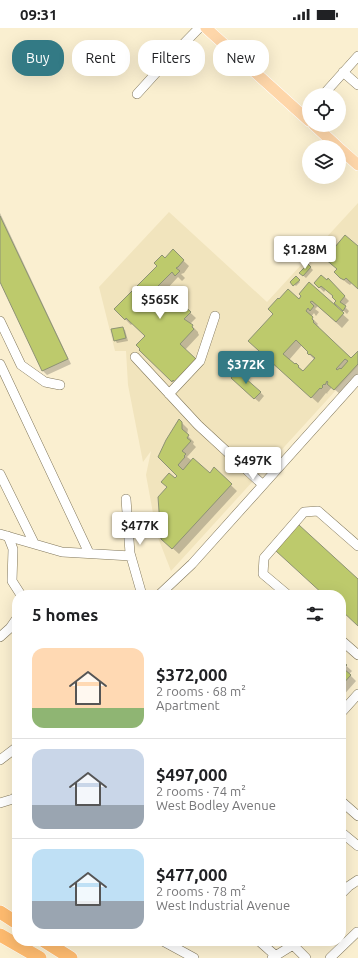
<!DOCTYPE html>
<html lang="en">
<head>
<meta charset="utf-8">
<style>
	:root { --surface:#fff; --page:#f2f2f2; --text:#202124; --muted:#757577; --line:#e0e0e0; --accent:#337a85 }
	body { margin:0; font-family:Ubuntu,sans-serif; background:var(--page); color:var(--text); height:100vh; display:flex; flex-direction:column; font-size:15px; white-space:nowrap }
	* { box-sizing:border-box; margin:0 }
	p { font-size:13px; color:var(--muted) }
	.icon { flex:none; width:22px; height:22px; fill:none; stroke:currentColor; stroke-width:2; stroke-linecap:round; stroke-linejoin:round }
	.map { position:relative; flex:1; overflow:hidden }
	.drawer { position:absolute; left:12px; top:562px; width:334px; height:356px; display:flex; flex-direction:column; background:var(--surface); border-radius:16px; box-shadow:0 4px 16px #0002 }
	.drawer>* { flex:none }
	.top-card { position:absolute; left:12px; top:12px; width:334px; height:36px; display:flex; gap:8px }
	.fabs { position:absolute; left:302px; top:60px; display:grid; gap:8px }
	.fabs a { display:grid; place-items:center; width:44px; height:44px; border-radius:50%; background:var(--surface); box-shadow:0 4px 16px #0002; font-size:20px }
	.price { position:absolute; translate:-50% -34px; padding:0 9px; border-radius:4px; background:#fff; color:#222; font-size:13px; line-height:26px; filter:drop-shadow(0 1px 2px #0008) }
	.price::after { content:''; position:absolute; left:50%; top:24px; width:12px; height:9px; margin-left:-6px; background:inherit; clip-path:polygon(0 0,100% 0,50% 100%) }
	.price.current { background:var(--accent); color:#fff }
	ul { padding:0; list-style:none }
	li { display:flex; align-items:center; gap:12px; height:100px; padding:0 20px }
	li+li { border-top:1px solid var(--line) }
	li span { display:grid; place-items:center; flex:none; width:112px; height:80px; border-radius:12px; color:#555 }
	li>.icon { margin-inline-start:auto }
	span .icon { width:48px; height:48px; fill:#fffc; stroke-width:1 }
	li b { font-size:17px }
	h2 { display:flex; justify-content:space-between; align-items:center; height:48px; padding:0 20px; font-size:17px }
	.tag { padding:0 14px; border-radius:16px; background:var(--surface); box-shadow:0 4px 16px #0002; font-size:14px; line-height:36px }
	.tag.current { background:var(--accent); color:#fff }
	.status { display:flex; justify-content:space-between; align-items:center; height:28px; padding:0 20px; background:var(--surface); direction:ltr }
	.status svg { height:11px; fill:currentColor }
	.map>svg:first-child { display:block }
	.built { fill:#f1e4bd }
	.shadow { fill:#0003; fill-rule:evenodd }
	.building { fill:#bdca6c; stroke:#8d9274; fill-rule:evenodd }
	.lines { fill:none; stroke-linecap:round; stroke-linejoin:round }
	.minor-casing { stroke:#81775b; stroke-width:10 }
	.major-casing { stroke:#fff; stroke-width:12 }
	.highway-casing { stroke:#fff; stroke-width:14 }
	.minor { stroke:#fff; stroke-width:9 }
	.major { stroke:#fed6a9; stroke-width:11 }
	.highway { stroke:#febb6f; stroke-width:13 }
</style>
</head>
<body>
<div class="status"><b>09:31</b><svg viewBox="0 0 49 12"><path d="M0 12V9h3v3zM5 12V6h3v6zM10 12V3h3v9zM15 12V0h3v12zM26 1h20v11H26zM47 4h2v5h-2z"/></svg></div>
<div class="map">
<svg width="358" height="930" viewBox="0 0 358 930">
	<rect width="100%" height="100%" fill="#faefd0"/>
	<!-- built -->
	<path class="built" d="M 358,175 L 358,338 L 171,543 L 157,507 L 146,447 L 151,423 L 143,434 L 128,357 L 126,323 L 115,323 L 99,259 L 169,184 L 267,274 Z"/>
	<!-- shadow -->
	<path class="shadow" d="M 0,185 L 71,336 L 47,347 L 43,343 L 0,251 Z
		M 335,220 L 358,220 L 358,260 L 352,255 L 350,257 L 347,255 L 341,250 L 338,242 L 319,225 Z
		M 173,223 L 189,238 L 184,245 L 181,246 L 185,250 L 182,253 L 178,249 L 166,262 L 196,290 L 190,296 L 198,304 L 198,305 L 199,307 L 185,322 L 178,358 L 141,322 L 146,309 L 133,295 L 131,297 L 115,281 ZM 162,266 L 168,272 L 163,278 L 156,271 Z
		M 308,237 L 313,242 L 306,250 L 300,245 Z
		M 296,250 L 300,254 L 296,258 L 292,254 Z
		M 328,252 L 349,273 L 344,278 L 349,283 L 347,286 L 336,275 L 337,273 L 334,269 L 326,261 L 324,264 L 315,255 Z
		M 309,256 L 349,292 L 342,300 L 318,278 L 315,281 L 319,284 L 316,288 L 314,285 L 311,289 L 318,296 L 317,297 L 319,299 L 318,300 L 351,331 L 358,324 L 358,348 L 341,367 L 332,359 L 327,365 L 328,366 L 326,365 L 318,375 L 255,319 L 299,272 ZM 302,317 L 309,324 L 308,325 L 315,332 L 304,344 L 297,337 L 296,338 L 289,332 Z
		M 122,300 L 125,302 L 128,313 L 117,315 L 115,312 Z
		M 236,354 L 260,364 L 264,368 L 259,374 Z
		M 180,393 L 188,401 L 187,407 L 194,414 L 193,416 L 196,419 L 187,429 L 210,446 L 214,441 L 237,463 L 179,526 L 168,516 L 175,452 L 178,448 L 160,429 Z
		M 341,633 L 352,643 L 349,646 L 356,653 L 341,670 Z"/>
	<!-- building -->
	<path class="building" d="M 0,188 L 68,331 L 42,343 L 0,254 Z
		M 345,207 L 358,218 L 358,261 L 346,250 L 344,252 L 340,250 L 334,244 L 337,241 L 318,225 L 329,213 L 335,219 Z
		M 173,221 L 184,232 L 178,239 L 176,240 L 180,243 L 175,248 L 172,244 L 151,265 L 163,276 L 167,272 L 159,264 L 164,259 L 191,284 L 184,291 L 193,297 L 192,299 L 194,301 L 180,316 L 196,331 L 175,354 L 173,352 L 172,354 L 139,322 L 140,321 L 136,317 L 145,308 L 126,290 L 125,292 L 114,281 L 157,238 L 154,235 L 162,227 L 165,230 Z
		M 308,236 L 311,239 L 303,248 L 299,245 Z
		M 321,247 L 327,252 L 328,250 L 345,268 L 340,274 L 346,278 L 343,283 L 334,275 L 336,273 L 332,269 L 333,268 L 321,258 L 319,260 L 314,255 Z
		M 296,248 L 300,252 L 293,258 L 290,254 Z
		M 309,254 L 344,285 L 336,294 L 312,273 L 310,274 L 314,278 L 310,283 L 308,280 L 306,283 L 313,289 L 312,291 L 314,293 L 313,294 L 351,330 L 358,323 L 358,336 L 334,362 L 327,356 L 328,354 L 327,353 L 325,357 L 324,356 L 322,358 L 323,359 L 321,361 L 320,360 L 311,370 L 248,313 L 273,286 L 268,281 L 278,270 L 279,271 L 288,261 L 299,271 L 301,268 L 299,266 ZM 296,312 L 308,324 L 307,325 L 309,327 L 310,326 L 315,330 L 303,343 L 298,339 L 299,338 L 296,335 L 295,336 L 283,326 ZM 345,331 L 348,333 L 341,341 L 340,340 L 337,342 L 336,341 Z
		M 123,299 L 126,310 L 114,313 L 111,301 Z
		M 237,343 L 261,364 L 254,371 L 231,350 Z
		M 179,391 L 182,394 L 182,401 L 189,407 L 187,410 L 191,413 L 182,423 L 186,426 L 184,428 L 185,429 L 178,437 L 183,442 L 193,430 L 210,445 L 214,439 L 232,456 L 172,521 L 161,511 L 158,469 L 167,459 L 161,454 L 169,445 L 175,450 L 177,448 L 158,429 L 166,412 Z
		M 297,497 L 299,497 L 358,551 L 358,598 L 341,582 L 341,567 L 324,567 L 276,523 Z
		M 341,632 L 347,637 L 343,641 L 344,641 L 351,647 L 341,658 Z"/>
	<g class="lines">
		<defs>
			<path id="minor" d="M 343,44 L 358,57
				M 137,66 L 165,35 L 199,0
				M 323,67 L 358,28
				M 0,293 L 21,337 L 45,354 L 60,357
				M 135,329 L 198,397 L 263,457
				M 0,336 L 89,525
				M 169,366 L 200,333 L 215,288
				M 0,446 L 34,515
				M 126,471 L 130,525 L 142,567
				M 0,506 L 62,524 L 131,528
				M 8,508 L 13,521 L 12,553 L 21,567
				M 159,567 L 192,536 L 358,351
				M 288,567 L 263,546 L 264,530 L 304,484 L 318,483 L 358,518
				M 0,609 L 10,600 L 17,590
				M 341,612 L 358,627
				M 341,685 L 358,666
				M 0,732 L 17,719
				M 341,773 L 358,788
				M 0,775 L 13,771 L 17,768
				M 341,804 L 358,818
				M 341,866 L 349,858 L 358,852
				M 163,913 L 194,930
				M 259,913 L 276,928
				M 293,917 L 306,930
				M 272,930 L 293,917 L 298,913
				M 330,930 L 357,904"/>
			<path id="major" d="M 206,0 L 309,93
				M 314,97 L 338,119
				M 339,120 L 358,137"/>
			<path id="highway" d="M 0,884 L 17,895
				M 0,907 L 40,930
				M 44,913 L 71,930"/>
		</defs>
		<!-- minor casing -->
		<use href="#minor" class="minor-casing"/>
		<!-- major casing -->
		<use href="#major" class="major-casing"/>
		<!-- highway casing -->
		<use href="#highway" class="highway-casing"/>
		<!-- minor -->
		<use href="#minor" class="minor"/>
		<!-- major -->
		<use href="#major" class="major"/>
		<!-- highway -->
		<use href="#highway" class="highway"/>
	</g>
</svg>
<div class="fabs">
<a><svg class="icon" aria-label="locate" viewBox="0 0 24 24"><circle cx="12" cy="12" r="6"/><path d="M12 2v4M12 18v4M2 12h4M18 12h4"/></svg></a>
<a><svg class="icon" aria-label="layers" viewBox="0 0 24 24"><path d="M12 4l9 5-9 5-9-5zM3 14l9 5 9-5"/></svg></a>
</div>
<b class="price" style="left:305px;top:242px">$1.28M</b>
<b class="price" style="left:160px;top:292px">$565K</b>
<b class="price current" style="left:246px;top:357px">$372K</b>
<b class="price" style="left:253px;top:453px">$497K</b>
<b class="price" style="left:140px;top:518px">$477K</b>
<div class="top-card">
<a class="tag current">Buy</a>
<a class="tag">Rent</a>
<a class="tag">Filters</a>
<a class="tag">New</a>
</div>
<section class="drawer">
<h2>5 homes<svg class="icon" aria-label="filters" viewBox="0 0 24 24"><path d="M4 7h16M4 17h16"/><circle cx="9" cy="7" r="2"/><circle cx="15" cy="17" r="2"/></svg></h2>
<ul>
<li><span style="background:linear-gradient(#ffd9b3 75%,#8fb573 0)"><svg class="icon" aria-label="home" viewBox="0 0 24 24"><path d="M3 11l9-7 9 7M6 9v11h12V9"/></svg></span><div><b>$372,000</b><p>2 rooms · 68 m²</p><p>Apartment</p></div></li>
<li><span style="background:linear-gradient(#c9d6e8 70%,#9aa5b1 0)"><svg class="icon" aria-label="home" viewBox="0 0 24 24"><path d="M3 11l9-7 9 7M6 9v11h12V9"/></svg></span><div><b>$497,000</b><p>2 rooms · 74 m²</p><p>West Bodley Avenue</p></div></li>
<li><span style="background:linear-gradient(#bfe0f5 65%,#9aa5b1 0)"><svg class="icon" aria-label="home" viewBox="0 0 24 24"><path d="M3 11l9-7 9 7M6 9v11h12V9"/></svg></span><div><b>$477,000</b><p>2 rooms · 78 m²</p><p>West Industrial Avenue</p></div></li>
</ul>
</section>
</div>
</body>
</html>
